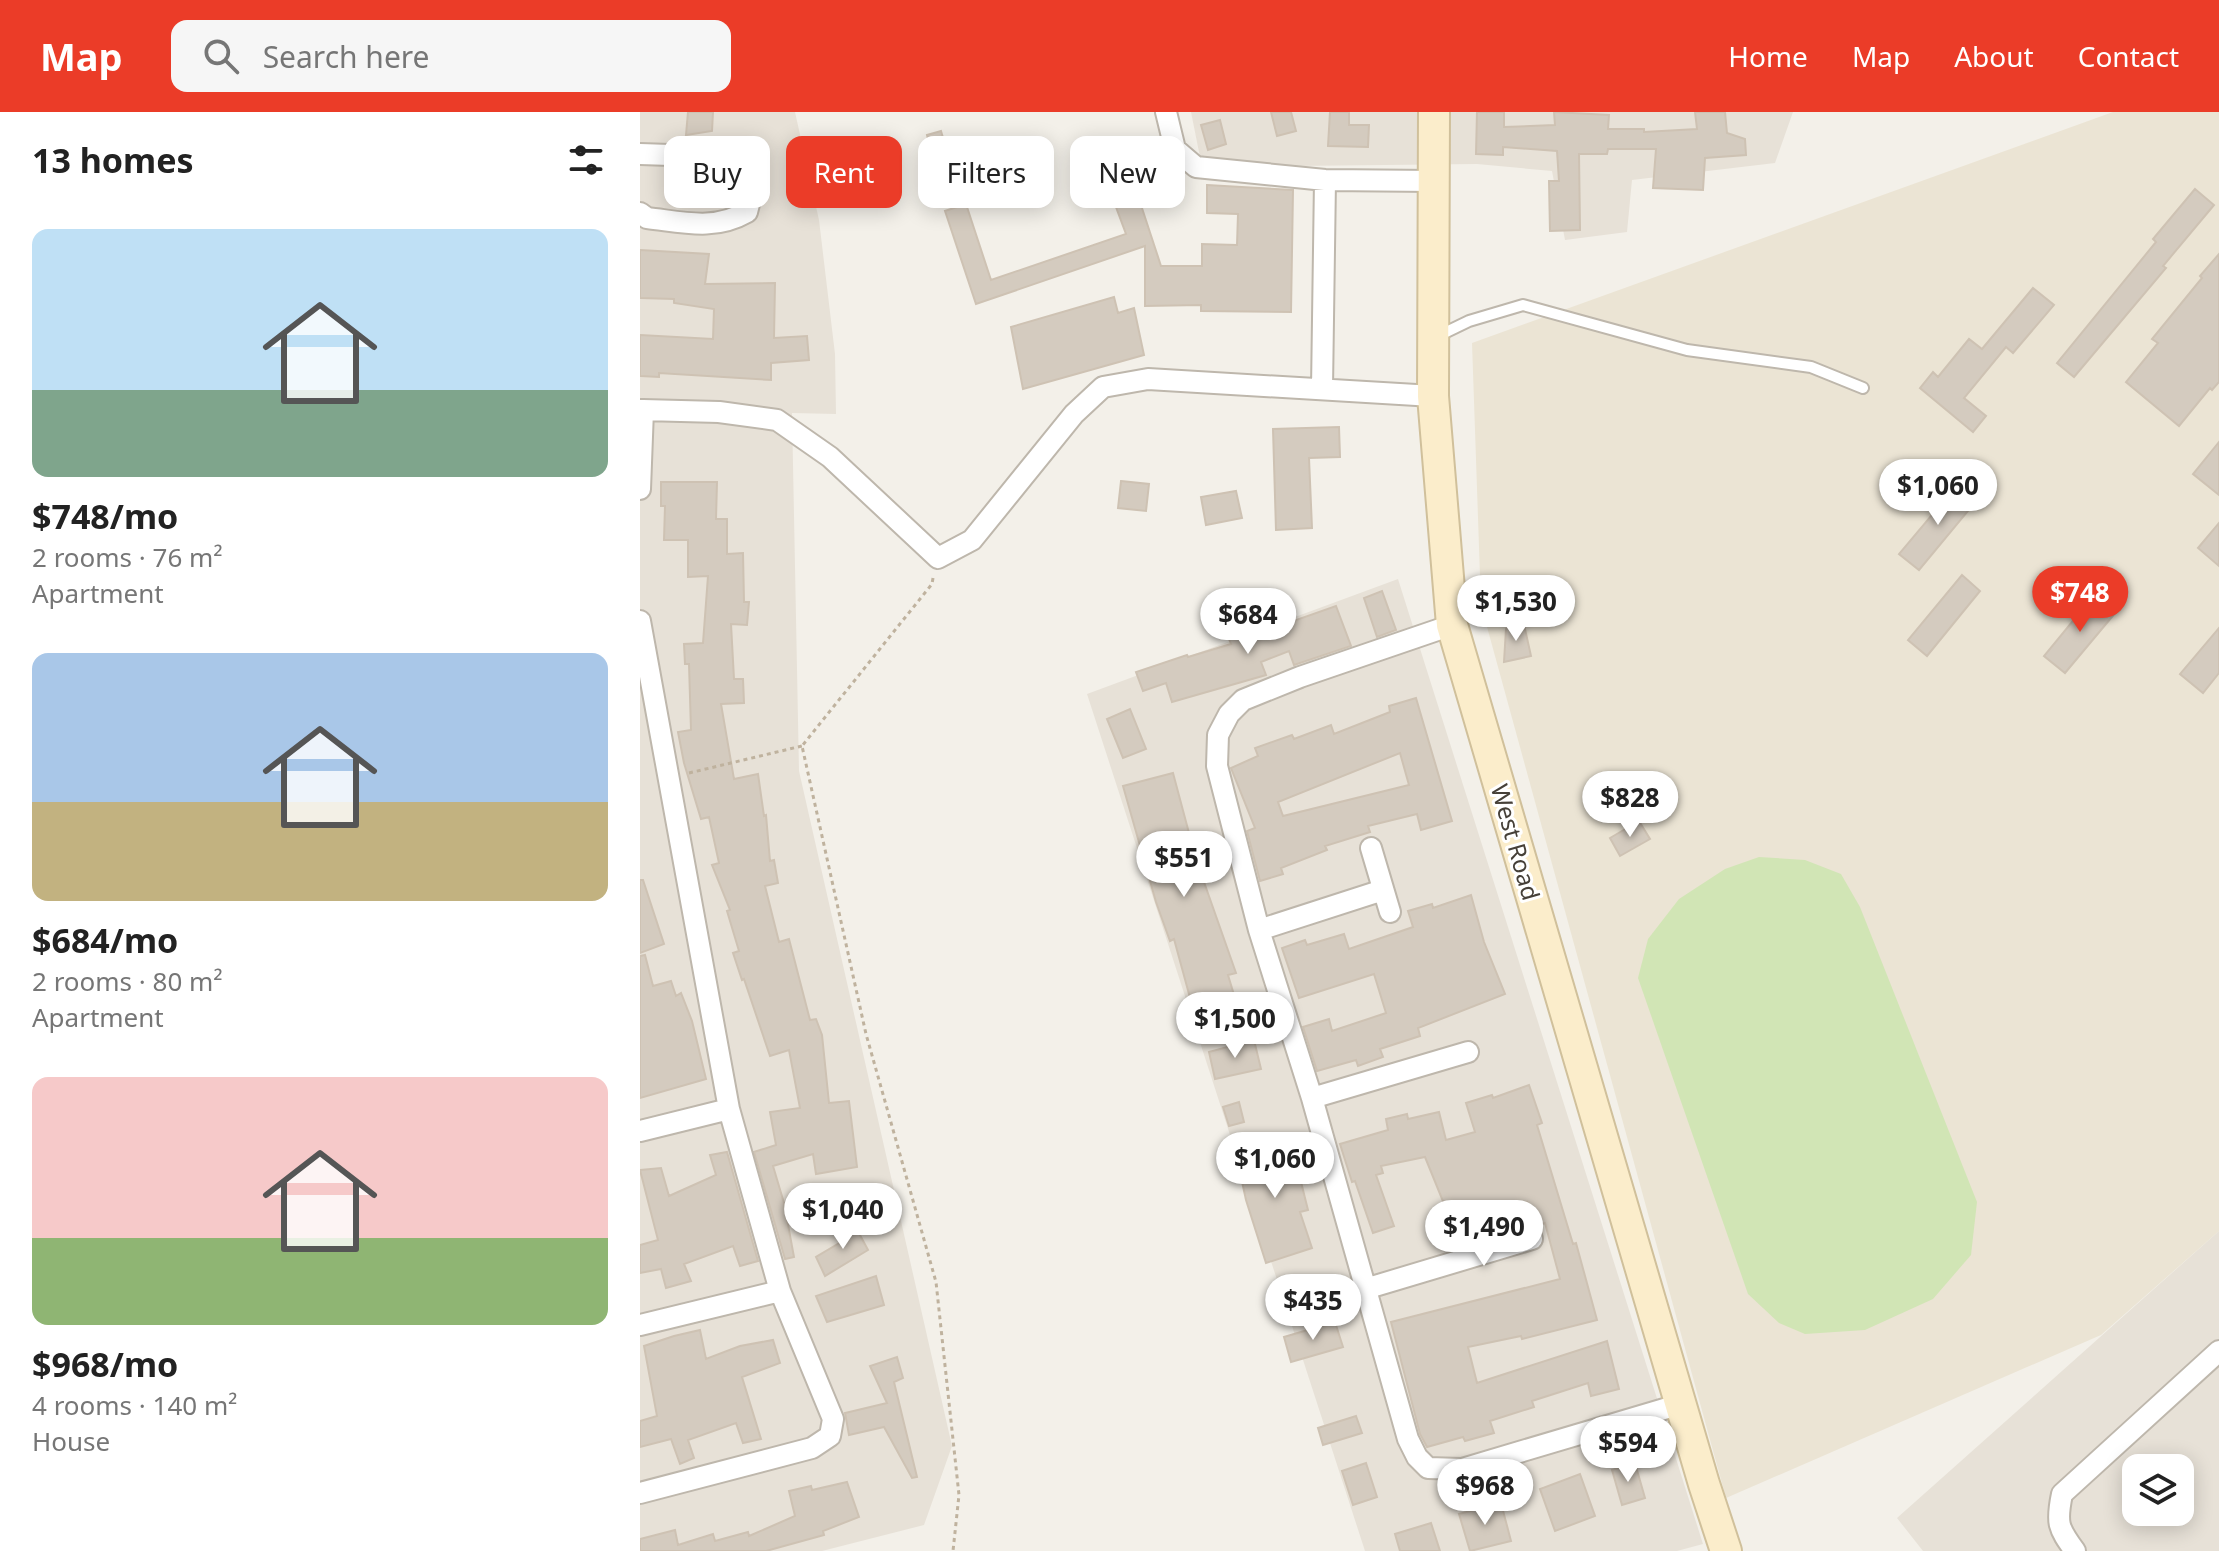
<!DOCTYPE html>
<html lang="en">
<head>
<meta charset="utf-8">
<style>
	:root { --surface:#fff; --page:#f6f6f6; --text:#222; --muted:#767676; --accent:#eb3c28 }
	body { margin:0; font-family:"Noto Sans",sans-serif; background:var(--page); color:var(--text); height:100vh; display:flex; flex-direction:column; font-size:30px; white-space:nowrap }
	* { box-sizing:border-box; margin:0 }
	p { font-size:26px; color:var(--muted) }
	.icon { flex:none; width:44px; height:44px; fill:none; stroke:currentColor; stroke-width:2; stroke-linecap:round; stroke-linejoin:round }
	.map { position:relative; flex:1; overflow:hidden }
	.panel { display:flex; flex-direction:column; background:var(--surface); width:640px }
	.panel>* { flex:none }
	.top-card { position:absolute; left:24px; top:24px; width:760px; height:72px; display:flex; gap:16px }
	.buttons { position:absolute; left:1482px; top:1342px; display:grid; gap:16px }
	.buttons a { display:grid; place-items:center; width:72px; height:72px; border-radius:16px; background:var(--surface); box-shadow:0 4px 20px #0003; font-size:40px }
	.price { position:absolute; translate:-50% -68px; padding:0 18px; border-radius:28px; background:#fff; color:#222; font-size:26px; line-height:52px; filter:drop-shadow(0 2px 4px #0008) }
	.price::after { content:''; position:absolute; left:50%; top:48px; width:24px; height:18px; margin-left:-12px; background:inherit; clip-path:polygon(0 0,100% 0,50% 100%) }
	.price.current { background:var(--accent); color:#fff }
	ul { padding:0; list-style:none }
	li { display:grid; align-content:center; gap:16px; height:424px; padding:0 32px }
	li span { display:grid; place-items:center; height:248px; border-radius:16px; color:#555 }
	li>.icon { margin-inline-start:auto }
	span .icon { width:144px; height:144px; fill:#fffc; stroke-width:1 }
	li b { font-size:34px }
	h2 { display:flex; justify-content:space-between; align-items:center; height:96px; padding:0 32px; font-size:34px }
	.pill { padding:0 28px; border-radius:16px; background:var(--surface); box-shadow:0 4px 20px #0003; font-size:28px; line-height:72px }
	.pill.current { background:var(--accent); color:#fff }
	header { display:flex; align-items:center; gap:48px; box-sizing:border-box; height:112px; padding:0 40px; background:var(--accent); color:#fff }
	header strong { font-size:38px }
	nav { display:flex; gap:44px; margin-inline-start:auto; font-size:28px }
	.search { width:560px; height:72px; background:var(--page); display:flex; align-items:center; gap:20px; box-sizing:border-box; padding:0 28px; border-radius:16px; color:var(--muted); font-size:30px }
	main { display:flex; flex:1; min-height:0 }
	.map>svg:first-child { display:block }
	.residential { fill:#e7e1d7; fill-rule:evenodd }
	.education { fill:#ebe4d4 }
	.green { fill:#d1e5b5 }
	.building { fill:#d4cbbf; stroke:#cec2b3; stroke-width:2; fill-rule:evenodd }
	.lines { fill:none; stroke-linecap:round; stroke-linejoin:round }
	.lane-casing { stroke:#beb7ac; stroke-width:14 }
	.street-casing { stroke:#beb7ac; stroke-width:24 }
	.secondary-casing { stroke:#d0c09b; stroke-width:34 }
	.path { stroke:#bfb29e; stroke-width:3; stroke-dasharray:4 4; stroke-linecap:butt }
	.lane { stroke:#fff; stroke-width:10 }
	.street { stroke:#fff; stroke-width:20 }
	.secondary { stroke:#fbedcb; stroke-width:30 }
	.labels { text-anchor:middle; dominant-baseline:central; stroke-width:6; stroke-linejoin:round; paint-order:stroke }
	.street-label { font-size:24px; fill:#464038; stroke:#fff }
</style>
</head>
<body>
<header>
<strong>Map</strong>
<div class="search"><svg class="icon" aria-label="search" viewBox="0 0 24 24"><circle cx="10" cy="10" r="6"/><path d="M15 15l6 6"/></svg>Search here</div>
<nav><a>Home</a><a>Map</a><a>About</a><a>Contact</a></nav>
</header>
<main>
<section class="panel">
<h2>13 homes<svg class="icon" aria-label="filters" viewBox="0 0 24 24"><path d="M4 7h16M4 17h16"/><circle cx="9" cy="7" r="2"/><circle cx="15" cy="17" r="2"/></svg></h2>
<ul>
<li><span style="background:linear-gradient(#bfe0f5 65%,#7fa58c 0)"><svg class="icon" aria-label="home" viewBox="0 0 24 24"><path d="M3 11l9-7 9 7M6 9v11h12V9"/></svg></span><div><b>$748/mo</b><p>2 rooms · 76 m²</p><p>Apartment</p></div></li>
<li><span style="background:linear-gradient(#a9c7e8 60%,#c2b280 0)"><svg class="icon" aria-label="home" viewBox="0 0 24 24"><path d="M3 11l9-7 9 7M6 9v11h12V9"/></svg></span><div><b>$684/mo</b><p>2 rooms · 80 m²</p><p>Apartment</p></div></li>
<li><span style="background:linear-gradient(#f6c9c9 65%,#8fb573 0)"><svg class="icon" aria-label="home" viewBox="0 0 24 24"><path d="M3 11l9-7 9 7M6 9v11h12V9"/></svg></span><div><b>$968/mo</b><p>4 rooms · 140 m²</p><p>House</p></div></li>
</ul>
</section>
<div class="map">
<svg width="1579" height="1439" viewBox="0 0 1579 1439">
	<rect width="100%" height="100%" fill="#f3f0e9"/>
	<!-- residential -->
	<path class="residential" d="M 0,0 L 155,0 L 179,108 L 195,242 L 196,302 L 152,301 L 159,659 L 312,1334 L 284,1413 L 182,1439 L 0,1439 Z
		M 551,0 L 1153,0 L 1135,51 L 992,68 L 987,120 L 925,128 L 912,59 L 837,52 L 562,55 Z
		M 758,467 L 1063,1432 L 1037,1439 L 725,1439 L 447,582 Z
		M 1579,1119 L 1579,1439 L 1283,1439 L 1257,1406 ZM 1496,1356 L 1540,1356 L 1540,1400 L 1496,1400 Z"/>
	<!-- education -->
	<path class="education" d="M 1473,0 L 1579,0 L 1579,1119 L 1461,1223 L 1086,1386 L 841,493 L 832,231 Z"/>
	<!-- green -->
	<path class="green" d="M 1119,745 L 1165,748 L 1201,762 L 1220,795 L 1337,1090 L 1331,1143 L 1293,1187 L 1225,1218 L 1165,1222 L 1139,1211 L 1108,1182 L 998,866 L 1008,827 L 1039,787 L 1085,757 Z"/>
	<!-- building -->
	<path class="building" d="M 48,0 L 73,0 L 72,19 L 46,23 Z
		M 631,0 L 651,0 L 656,19 L 637,24 Z
		M 690,0 L 709,0 L 709,13 L 729,13 L 728,35 L 688,34 Z
		M 837,0 L 864,0 L 864,15 L 915,13 L 914,0 L 969,3 L 968,17 L 1004,17 L 1004,20 L 1057,17 L 1055,0 L 1085,0 L 1087,21 L 1105,27 L 1106,43 L 1065,46 L 1063,78 L 1013,76 L 1016,37 L 968,37 L 967,42 L 939,42 L 940,118 L 910,119 L 909,69 L 919,69 L 917,39 L 863,35 L 863,43 L 836,42 Z
		M 580,8 L 586,32 L 568,38 L 561,13 Z
		M 301,19 L 309,46 L 294,50 L 287,23 Z
		M 567,73 L 653,78 L 651,200 L 561,199 L 561,193 L 505,194 L 505,134 L 336,192 L 305,99 L 326,92 L 351,168 L 486,122 L 476,95 L 499,87 L 521,154 L 562,154 L 562,132 L 597,133 L 598,102 L 567,101 Z
		M 1555,77 L 1574,93 L 1523,154 L 1526,156 L 1434,265 L 1417,251 L 1516,130 L 1513,127 Z
		M 0,138 L 69,142 L 65,172 L 135,171 L 134,226 L 167,224 L 169,248 L 131,251 L 131,268 L 19,261 L 19,265 L 0,264 L 0,223 L 73,227 L 74,197 L 34,191 L 34,187 L 0,186 Z
		M 1579,142 L 1579,270 L 1572,278 L 1570,276 L 1539,314 L 1486,270 L 1518,231 L 1512,227 L 1562,166 L 1560,164 Z
		M 1393,176 L 1414,193 L 1373,241 L 1366,235 L 1324,286 L 1346,304 L 1333,320 L 1280,276 L 1293,260 L 1298,265 L 1329,227 L 1342,237 Z
		M 474,185 L 478,201 L 494,196 L 504,243 L 383,277 L 371,215 Z
		M 699,315 L 700,345 L 669,346 L 672,416 L 636,418 L 633,317 Z
		M 1579,330 L 1579,383 L 1553,362 Z
		M 481,369 L 509,372 L 506,399 L 478,396 Z
		M 21,370 L 77,370 L 76,407 L 87,407 L 87,442 L 103,441 L 104,490 L 109,490 L 107,513 L 91,512 L 94,567 L 103,567 L 104,591 L 81,592 L 94,667 L 118,662 L 124,704 L 126,703 L 130,749 L 134,748 L 138,771 L 125,774 L 139,830 L 149,827 L 170,908 L 176,907 L 182,923 L 189,991 L 209,989 L 217,1055 L 176,1062 L 173,1042 L 133,1054 L 144,1091 L 154,1145 L 145,1147 L 114,1040 L 136,1033 L 130,1000 L 160,996 L 149,938 L 130,944 L 104,867 L 102,868 L 93,841 L 99,839 L 87,799 L 90,798 L 72,753 L 79,751 L 69,705 L 61,707 L 44,651 L 38,620 L 51,618 L 49,552 L 45,552 L 44,532 L 63,531 L 68,464 L 48,465 L 48,428 L 24,428 L 25,394 L 21,394 Z
		M 1318,372 L 1337,388 L 1279,458 L 1259,442 Z
		M 596,379 L 602,406 L 566,413 L 561,385 Z
		M 1579,411 L 1579,454 L 1558,436 Z
		M 1322,463 L 1340,479 L 1287,544 L 1268,528 Z
		M 742,479 L 756,518 L 737,525 L 724,486 Z
		M 1455,482 L 1476,500 L 1425,561 L 1404,544 Z
		M 696,494 L 711,534 L 654,553 L 649,539 L 621,550 L 626,563 L 532,590 L 526,571 L 503,579 L 496,560 L 547,543 L 548,545 L 591,532 L 589,527 L 626,513 L 628,518 Z
		M 883,508 L 891,544 L 864,550 L 866,517 Z
		M 1579,516 L 1579,561 L 1563,581 L 1540,562 Z
		M 776,586 L 812,709 L 781,718 L 777,702 L 728,714 L 730,720 L 685,734 L 687,738 L 641,756 L 643,762 L 620,769 L 607,719 L 615,716 L 591,656 L 618,644 L 615,636 L 652,623 L 654,627 L 691,613 L 694,622 L 750,600 L 749,594 ZM 760,641 L 769,673 L 643,704 L 638,690 Z
		M 490,597 L 506,637 L 483,646 L 467,607 Z
		M 533,661 L 553,736 L 561,734 L 571,769 L 564,770 L 596,861 L 588,863 L 601,906 L 565,919 L 564,916 L 554,919 L 547,894 L 552,893 L 534,827 L 530,829 L 516,790 L 483,674 Z
		M 999,709 L 1010,727 L 980,744 L 970,726 Z
		M 0,768 L 3,768 L 24,832 L 0,841 Z
		M 831,783 L 844,830 L 865,882 L 778,916 L 780,924 L 740,937 L 743,945 L 718,954 L 716,948 L 677,959 L 663,915 L 689,907 L 692,919 L 746,901 L 734,862 L 659,886 L 642,836 L 665,828 L 667,833 L 704,822 L 709,837 L 773,815 L 768,799 L 792,792 L 793,796 Z
		M 5,843 L 13,874 L 31,869 L 36,884 L 41,881 L 52,909 L 66,967 L 0,986 L 0,844 Z
		M 614,928 L 621,957 L 575,967 L 569,940 Z
		M 889,973 L 902,1011 L 897,1013 L 933,1132 L 936,1131 L 957,1208 L 882,1227 L 881,1224 L 828,1235 L 837,1271 L 967,1229 L 979,1277 L 951,1284 L 948,1271 L 892,1289 L 894,1295 L 850,1309 L 854,1321 L 825,1329 L 823,1325 L 787,1335 L 780,1322 L 751,1210 L 920,1167 L 905,1111 L 895,1114 L 887,1090 L 850,1102 L 849,1099 L 813,1114 L 785,1045 L 741,1054 L 743,1061 L 736,1063 L 754,1114 L 733,1121 L 715,1069 L 712,1070 L 700,1032 L 748,1018 L 746,1007 L 767,1002 L 768,1007 L 799,1000 L 806,1028 L 835,1020 L 826,991 L 852,983 L 853,986 Z
		M 599,990 L 604,1010 L 589,1014 L 583,995 Z
		M 644,1027 L 658,1067 L 660,1066 L 668,1098 L 660,1100 L 672,1136 L 626,1151 L 606,1088 L 596,1042 Z
		M 87,1040 L 118,1149 L 100,1154 L 93,1134 L 44,1152 L 51,1169 L 26,1176 L 21,1157 L 0,1161 L 0,1133 L 18,1128 L 0,1058 L 21,1056 L 29,1084 L 76,1063 L 70,1043 Z
		M 214,1112 L 228,1138 L 185,1164 L 176,1145 L 201,1130 L 199,1120 Z
		M 236,1164 L 244,1193 L 187,1210 L 176,1184 Z
		M 695,1210 L 703,1235 L 651,1250 L 644,1225 Z
		M 60,1218 L 66,1247 L 100,1234 L 133,1228 L 140,1251 L 102,1265 L 121,1327 L 103,1331 L 96,1311 L 48,1328 L 54,1346 L 40,1352 L 31,1327 L 0,1335 L 0,1309 L 17,1304 L 4,1234 L 34,1224 Z
		M 257,1245 L 263,1266 L 254,1270 L 277,1365 L 272,1366 L 244,1315 L 209,1323 L 205,1301 L 247,1291 L 230,1254 Z
		M 716,1304 L 722,1321 L 683,1333 L 678,1316 Z
		M 726,1351 L 737,1385 L 713,1393 L 702,1359 Z
		M 995,1351 L 1005,1386 L 982,1393 L 972,1358 Z
		M 940,1362 L 955,1404 L 915,1419 L 900,1377 Z
		M 207,1370 L 219,1405 L 183,1419 L 184,1423 L 126,1439 L 0,1439 L 0,1427 L 35,1418 L 38,1433 L 73,1422 L 75,1429 L 108,1420 L 109,1424 L 155,1404 L 149,1379 L 171,1374 L 172,1378 Z
		M 861,1391 L 871,1429 L 830,1439 L 819,1402 Z
		M 791,1411 L 800,1439 L 760,1439 L 755,1422 Z"/>
	<g class="lines">
		<defs>
			<path id="lane" d="M 798,224 L 829,209 L 883,193 L 1047,238 L 1171,255 L 1223,276"/>
			<path id="street" d="M 526,0 L 535,37 L 556,55 L 685,68 L 794,69
				M 0,42 L 91,45 L 106,57 L 113,76 L 107,100 C 74,119 43,110 7,106 L 0,101
				M 682,277 L 685,68
				M 0,298 L 3,298 L 0,377
				M 3,298 L 79,300 L 137,308 L 190,345 L 298,446 L 332,428 L 434,302 L 463,275 L 508,267 L 793,284
				M 0,509 L 89,997 L 140,1179 L 193,1307 L 190,1324 L 172,1336 L 0,1381
				M 812,513 L 660,565 L 603,588 L 589,602 L 578,623 L 577,654 L 619,818 L 672,986 L 768,1327 L 777,1345 L 788,1356 L 822,1357 L 1041,1292
				M 731,736 L 750,800
				M 619,818 L 743,778
				M 672,986 L 828,940
				M 0,1019 L 89,997
				M 725,1177 L 892,1127
				M 0,1213 L 140,1179
				M 1435,1439 C 1418,1416 1416,1411 1422,1382 L 1579,1239"/>
			<path id="secondary" d="M 794,0 L 793,284 L 812,513 L 1064,1372 L 1086,1439"/>
		</defs>
		<!-- lane casing -->
		<use href="#lane" class="lane-casing"/>
		<!-- street casing -->
		<use href="#street" class="street-casing"/>
		<!-- secondary casing -->
		<use href="#secondary" class="secondary-casing"/>
		<!-- path -->
		<path class="path" d="M 293,466 L 292,472 L 162,634 L 226,922 L 296,1170 L 319,1383 L 313,1439
			M 49,661 L 162,634"/>
		<!-- lane -->
		<use href="#lane" class="lane"/>
		<!-- street -->
		<use href="#street" class="street"/>
		<!-- secondary -->
		<use href="#secondary" class="secondary"/>
	</g>
	<g class="labels">
		<!-- street labels -->
		<g class="street-label">
			<text transform="translate(876 730) rotate(74)">West Road</text>
		</g>
	</g>
</svg>
<div class="buttons">
<a><svg class="icon" aria-label="layers" viewBox="0 0 24 24"><path d="M12 4l9 5-9 5-9-5zM3 14l9 5 9-5"/></svg></a>
</div>
<b class="price" style="left:1298px;top:415px">$1,060</b>
<b class="price current" style="left:1440px;top:522px">$748</b>
<b class="price" style="left:876px;top:531px">$1,530</b>
<b class="price" style="left:608px;top:544px">$684</b>
<b class="price" style="left:990px;top:727px">$828</b>
<b class="price" style="left:544px;top:787px">$551</b>
<b class="price" style="left:595px;top:948px">$1,500</b>
<b class="price" style="left:635px;top:1088px">$1,060</b>
<b class="price" style="left:203px;top:1139px">$1,040</b>
<b class="price" style="left:844px;top:1156px">$1,490</b>
<b class="price" style="left:673px;top:1230px">$435</b>
<b class="price" style="left:988px;top:1372px">$594</b>
<b class="price" style="left:845px;top:1415px">$968</b>
<div class="top-card">
<a class="pill">Buy</a>
<a class="pill current">Rent</a>
<a class="pill">Filters</a>
<a class="pill">New</a>
</div>
</div>
</main>
</body>
</html>
